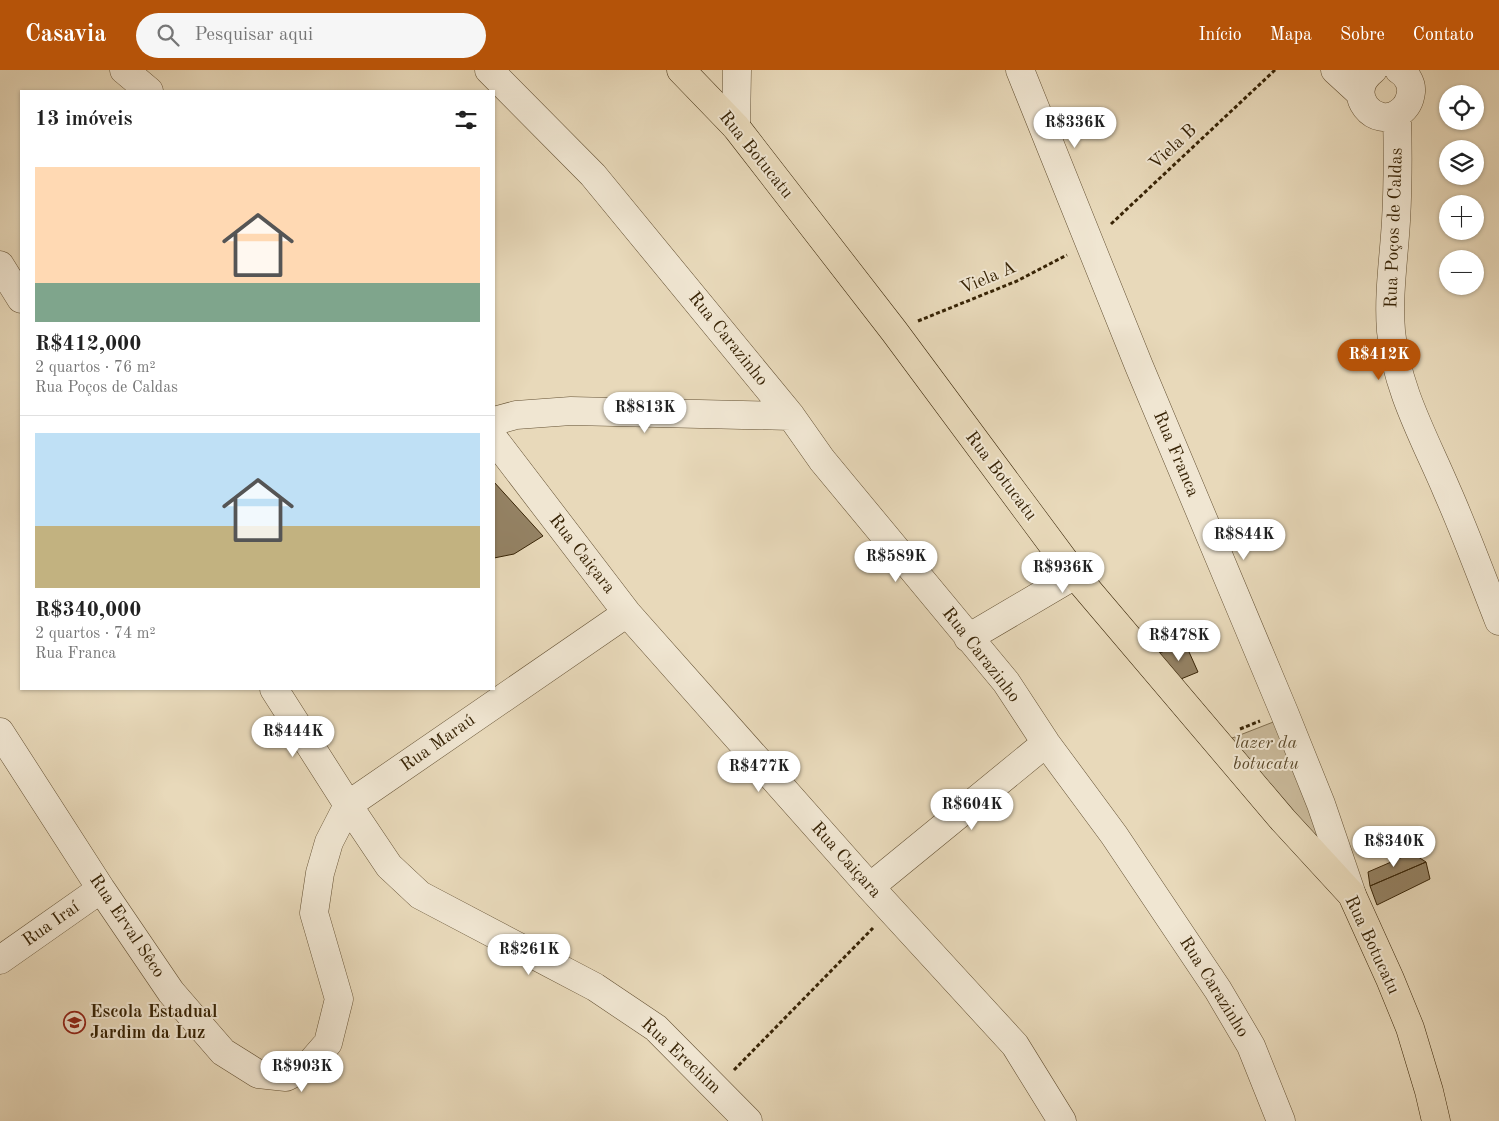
<!DOCTYPE html>
<html lang="pt">
<head>
<meta charset="utf-8">
<style>
	:root { --surface:#fff; --page:#f6f6f6; --text:#222; --muted:#767676; --line:#e0e0e0; --accent:#b45309 }
	body { margin:0; font-family:"Old Standard TT",serif; background:var(--page); color:var(--text); height:100vh; display:flex; flex-direction:column; font-size:19px; white-space:nowrap }
	* { box-sizing:border-box; margin:0 }
	p { font-size:16px; color:var(--muted) }
	.icon { flex:none; width:28px; height:28px; fill:none; stroke:currentColor; stroke-width:2; stroke-linecap:round; stroke-linejoin:round }
	.map { position:relative; flex:1; overflow:hidden }
	.side { position:absolute; left:20px; top:20px; width:475px; height:600px; display:flex; flex-direction:column; background:var(--surface); border-radius:0px; box-shadow:0 1px 4px #0004 }
	.side>* { flex:none }
	.fabs { position:absolute; left:1439px; top:15px; display:grid; gap:10px }
	.fabs a { display:grid; place-items:center; width:45px; height:45px; border-radius:50%; background:var(--surface); box-shadow:0 1px 4px #0004; font-size:25px }
	.price { position:absolute; translate:-50% -42px; padding:0 11px; border-radius:18px; background:#fff; color:#222; font-size:16px; line-height:32px; filter:drop-shadow(0 1px 2px #0008) }
	.price::after { content:''; position:absolute; left:50%; top:30px; width:15px; height:11px; margin-left:-8px; background:inherit; clip-path:polygon(0 0,100% 0,50% 100%) }
	.price.current { background:var(--accent); color:#fff }
	ul { padding:0; list-style:none }
	li { display:grid; align-content:center; gap:10px; height:265px; padding:0 15px }
	li+li { border-top:1px solid var(--line) }
	li span { display:grid; place-items:center; height:155px; border-radius:0px; color:#555 }
	li>.icon { margin-inline-start:auto }
	span .icon { width:90px; height:90px; fill:#fffc; stroke-width:1 }
	li b { font-size:21px }
	h2 { display:flex; justify-content:space-between; align-items:center; height:60px; padding:0 15px; font-size:21px }
	header { display:flex; align-items:center; gap:30px; box-sizing:border-box; height:70px; padding:0 25px; background:var(--accent); color:#fff }
	header strong { font-size:24px }
	nav { display:flex; gap:28px; margin-inline-start:auto; font-size:18px }
	.search { width:350px; height:45px; background:var(--page); display:flex; align-items:center; gap:12px; box-sizing:border-box; padding:0 18px; border-radius:28px; color:var(--muted); font-size:19px }
	.map>svg:first-child { display:block }
	.green { fill:#caba9b; stroke:#816f50 }
	.building { fill:#948264; stroke:#382406 }
	.lines { fill:none; stroke-linecap:round; stroke-linejoin:round }
	.minor-casing { stroke:#645133; stroke-width:29 }
	.major-casing { stroke:#382406; stroke-width:29 }
	.path { stroke:#382406; stroke-width:3; stroke-dasharray:4 2.5; stroke-linecap:butt }
	.minor { stroke:#f0e6d2; stroke-width:28 }
	.major { stroke:#e8d9ba; stroke-width:28 }
	.labels { text-anchor:middle; dominant-baseline:central; stroke-width:4; stroke-linejoin:round; paint-order:stroke }
	.street-label { font-size:18px; fill:#382406; stroke:#f0e6d2 }
	.park-label { font-size:18px; font-style:italic; fill:#5c4a2b; stroke:#f0e6d2 }
	.poi-label { font-size:18px; font-weight:bold; fill:#382406; stroke:#f0e6d2; text-anchor:start }
</style>
</head>
<body>
<header>
<strong>Casavia</strong>
<div class="search"><svg class="icon" aria-label="search" viewBox="0 0 24 24"><circle cx="10" cy="10" r="6"/><path d="M15 15l6 6"/></svg>Pesquisar aqui</div>
<nav><a>Início</a><a>Mapa</a><a>Sobre</a><a>Contato</a></nav>
</header>
<div class="map">
<svg width="1499" height="1051" viewBox="0 0 1499 1051">
	<rect width="100%" height="100%" fill="#e8d9ba"/>
	<filter id="stains"><feTurbulence type="fractalNoise" baseFrequency=".004" numOctaves="4"/><feColorMatrix values="0 0 0 0 .2 0 0 0 0 .09 0 0 0 0 .02 0 0 0 .5 -.17"/></filter>
	<radialGradient id="worn" r=".72"><stop offset=".6" stop-color="#630" stop-opacity="0"/><stop offset="1" stop-color="#630" stop-opacity=".3"/></radialGradient>
	<!-- green -->
	<path class="green" d="M 1281,649 L 1347,812 L 1222,672 Z"/>
	<!-- building -->
	<path class="building" d="M 494,412 L 543,466 L 514,484 L 494,488 Z
		M 1185,573 L 1198,602 L 1176,611 L 1157,584 Z
		M 1412,783 L 1426,792 L 1370,816 L 1368,802 Z
		M 1426,792 L 1430,809 L 1377,835 L 1370,816 Z"/>
	<g class="lines">
		<defs>
			<path id="minor" d="M 124,0 L 149,21
				M 489,0 L 593,105 L 791,346 L 822,390 L 1006,612 L 1046,673 L 1114,765 L 1218,920 L 1251,976 L 1281,1051
				M 1020,0 L 1139,296 L 1284,642 L 1321,734 L 1352,825
				M 1335,0 L 1360,23
				M 1373,0 C 1342,24 1376,61 1400,42 C 1407,37 1410,31 1411,22 C 1412,13 1406,4 1399,0
				M 1397,45 C 1398,80 1398,115 1396,151 C 1394,187 1388,224 1391,261 C 1396,318 1425,369 1447,421 C 1466,464 1482,508 1499,551
				M 736,57 L 737,0
				M 0,195 L 21,229
				M 494,351 L 516,345 L 571,341 L 791,346
				M 494,369 L 627,543 L 870,817 L 1015,975 L 1062,1051
				M 968,568 L 1075,505
				M 274,619 L 348,735 L 389,796 L 420,825 L 595,917 L 656,958 L 748,1051
				M 0,662 L 101,819 L 171,922 L 223,982 L 258,1004 L 286,1007 L 308,996 L 328,973 L 339,929 L 314,843 L 320,803 L 329,772 L 348,735 L 627,543
				M 870,817 L 1046,673
				M 0,890 L 101,819"/>
			<path id="major" d="M 681,0 L 736,57 L 894,261 L 1075,505 L 1283,750 L 1352,825 L 1390,909 L 1410,958 L 1429,1021 L 1436,1051"/>
		</defs>
		<!-- minor casing -->
		<use href="#minor" class="minor-casing"/>
		<!-- major casing -->
		<use href="#major" class="major-casing"/>
		<!-- path -->
		<path class="path" d="M 1111,154 L 1275,0
			M 918,251 L 1017,211 L 1067,185
			M 1240,659 L 1260,651
			M 734,1000 L 873,858"/>
		<!-- minor -->
		<use href="#minor" class="minor"/>
		<!-- major -->
		<use href="#major" class="major"/>
	</g>
	<!-- icons -->
	<defs>
		<symbol id="school-ring" viewBox="-11 -11 22 22"><circle r="9.5" fill="#f0e6d2" stroke="#8f2418" stroke-width="1.5"/><path d="M0-5L7-2L0 1L-7-2ZM-4 1L0 2.5L4 1V4Q0 6-4 4Z" fill="#8f2418"/></symbol>
	</defs>
	<g fill-rule="evenodd">
		<use href="#school-ring" x="62" y="940" width="25" height="25"/>
	</g>
	<g class="labels">
		<!-- street labels -->
		<g class="street-label">
			<text transform="translate(1173 77) rotate(-43)">Viela B</text>
			<text transform="translate(756 85) rotate(51)">Rua Botucatu</text>
			<text transform="translate(1394 158) rotate(-88)">Rua Poços de Caldas</text>
			<text transform="translate(988 208) rotate(-23)">Viela A</text>
			<text transform="translate(728 269) rotate(51)">Rua Carazinho</text>
			<text transform="translate(1176 384) rotate(67)">Rua Franca</text>
			<text transform="translate(1001 406) rotate(53)">Rua Botucatu</text>
			<text transform="translate(582 484) rotate(52)">Rua Caiçara</text>
			<text transform="translate(981 585) rotate(52)">Rua Carazinho</text>
			<text transform="translate(438 673) rotate(-35)">Rua Maraú</text>
			<text transform="translate(846 790) rotate(48)">Rua Caiçara</text>
			<text transform="translate(51 854) rotate(-35)">Rua Iraí</text>
			<text transform="translate(127 856) rotate(56)">Rua Erval Sêco</text>
			<text transform="translate(1372 875) rotate(65)">Rua Botucatu</text>
			<text transform="translate(1214 917) rotate(58)">Rua Carazinho</text>
			<text transform="translate(681 986) rotate(43)">Rua Erechim</text>
		</g>
		<!-- park labels -->
		<g class="park-label">
			<text x="1266" y="673">lazer da<tspan x="1266" dy="21">botucatu</tspan></text>
		</g>
		<!-- poi labels -->
		<g class="poi-label">
			<text x="90" y="942">Escola Estadual<tspan x="90" dy="21">Jardim da Luz</tspan></text>
		</g>
	</g>
	<rect width="100%" height="100%" filter="url(#stains)"/>
	<rect width="100%" height="100%" fill="url(#worn)"/>
</svg>
<div class="fabs">
<a><svg class="icon" aria-label="locate" viewBox="0 0 24 24"><circle cx="12" cy="12" r="6"/><path d="M12 2v4M12 18v4M2 12h4M18 12h4"/></svg></a>
<a><svg class="icon" aria-label="layers" viewBox="0 0 24 24"><path d="M12 4l9 5-9 5-9-5zM3 14l9 5 9-5"/></svg></a>
<a>+</a>
<a>−</a>
</div>
<b class="price" style="left:1075px;top:79px">R$336K</b>
<b class="price current" style="left:1379px;top:311px">R$412K</b>
<b class="price" style="left:645px;top:364px">R$813K</b>
<b class="price" style="left:1244px;top:491px">R$844K</b>
<b class="price" style="left:896px;top:513px">R$589K</b>
<b class="price" style="left:1063px;top:524px">R$936K</b>
<b class="price" style="left:1179px;top:592px">R$478K</b>
<b class="price" style="left:293px;top:688px">R$444K</b>
<b class="price" style="left:759px;top:723px">R$477K</b>
<b class="price" style="left:972px;top:761px">R$604K</b>
<b class="price" style="left:1394px;top:798px">R$340K</b>
<b class="price" style="left:529px;top:906px">R$261K</b>
<b class="price" style="left:302px;top:1023px">R$903K</b>
<section class="side">
<h2>13 imóveis<svg class="icon" aria-label="filters" viewBox="0 0 24 24"><path d="M4 7h16M4 17h16"/><circle cx="9" cy="7" r="2"/><circle cx="15" cy="17" r="2"/></svg></h2>
<ul>
<li><span style="background:linear-gradient(#ffd9b3 75%,#7fa58c 0)"><svg class="icon" aria-label="home" viewBox="0 0 24 24"><path d="M3 11l9-7 9 7M6 9v11h12V9"/></svg></span><div><b>R$412,000</b><p>2 quartos · 76 m²</p><p>Rua Poços de Caldas</p></div></li>
<li><span style="background:linear-gradient(#bfe0f5 60%,#c2b280 0)"><svg class="icon" aria-label="home" viewBox="0 0 24 24"><path d="M3 11l9-7 9 7M6 9v11h12V9"/></svg></span><div><b>R$340,000</b><p>2 quartos · 74 m²</p><p>Rua Franca</p></div></li>
</ul>
</section>
</div>
</body>
</html>
